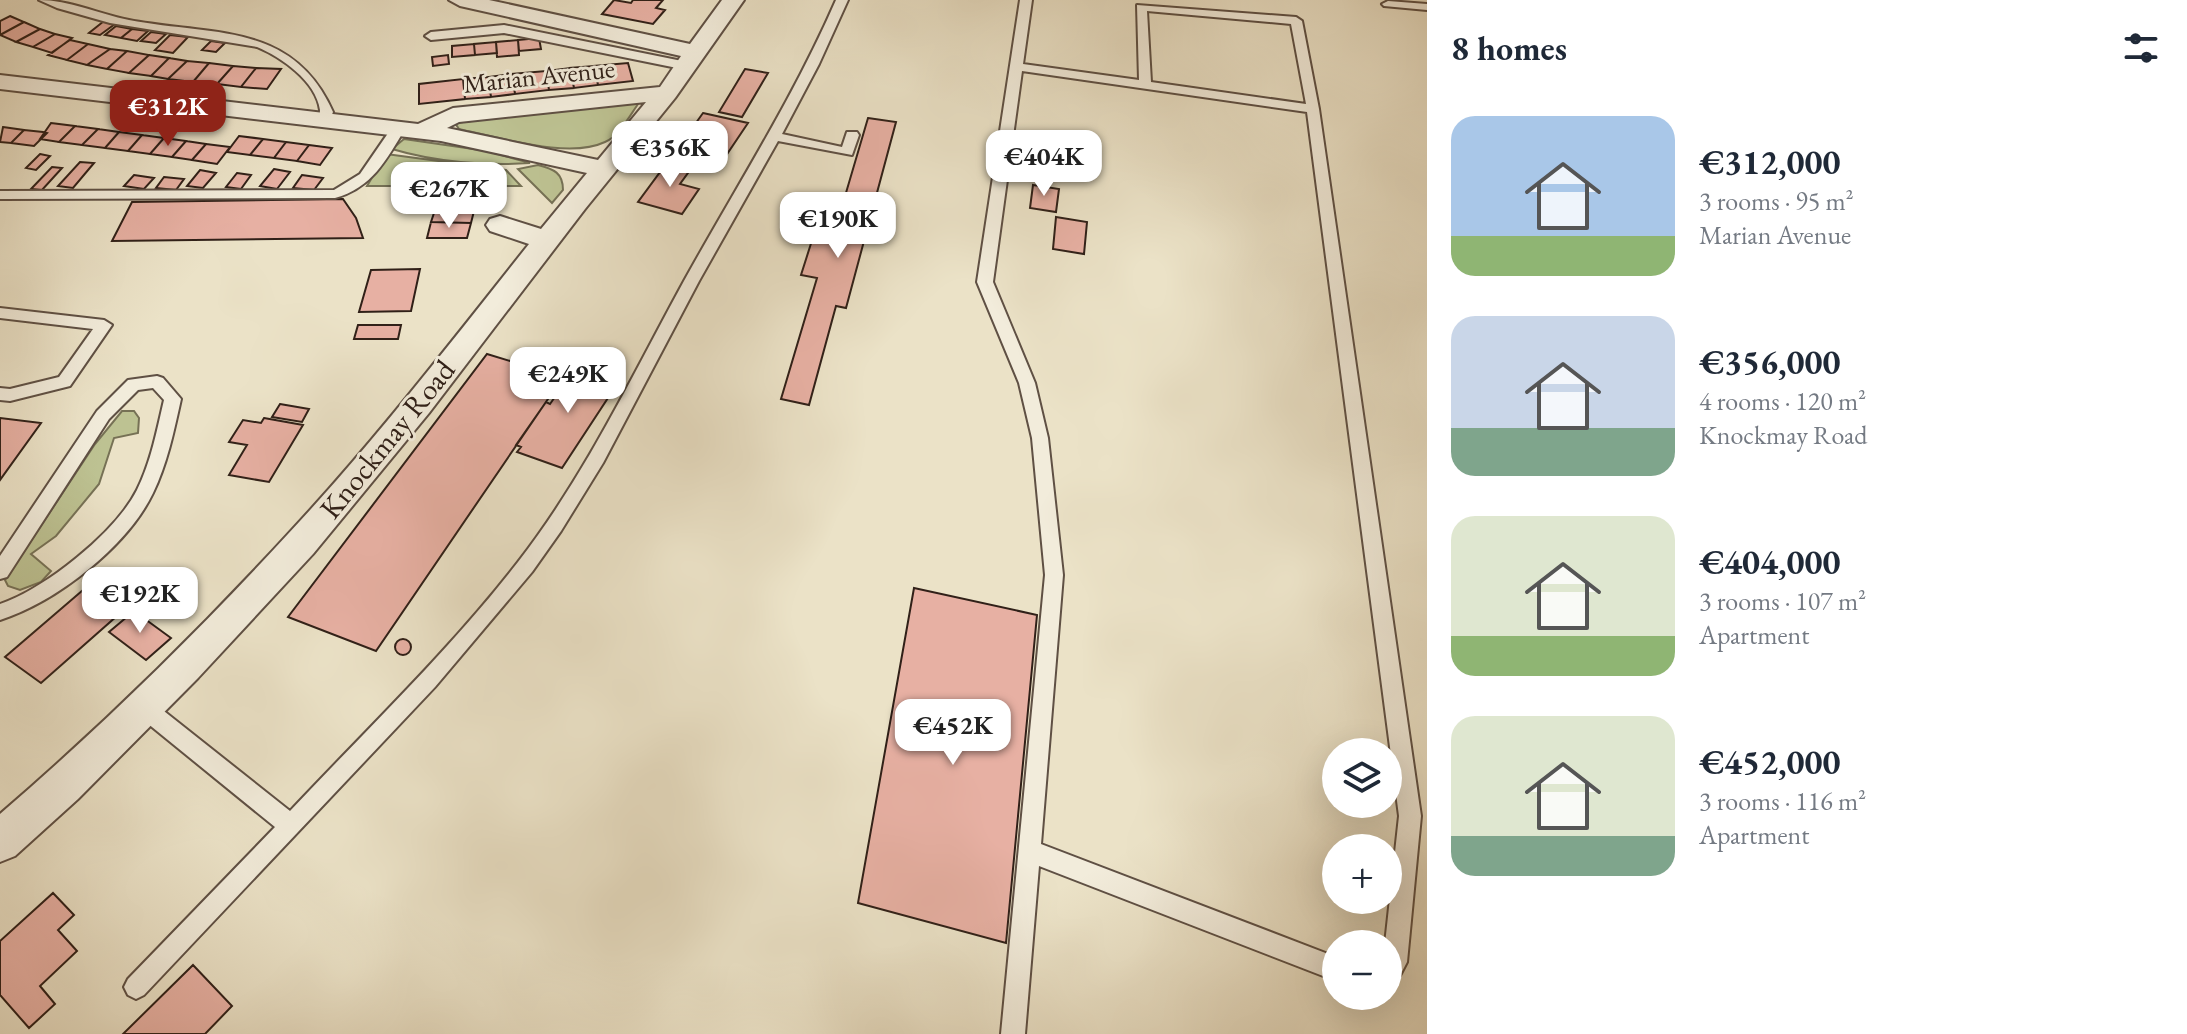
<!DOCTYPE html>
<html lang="en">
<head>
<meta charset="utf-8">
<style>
	:root { --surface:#fff; --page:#f2f2f3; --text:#1f2937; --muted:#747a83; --accent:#8f2418 }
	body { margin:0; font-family:"EB Garamond",serif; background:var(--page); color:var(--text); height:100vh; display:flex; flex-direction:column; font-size:30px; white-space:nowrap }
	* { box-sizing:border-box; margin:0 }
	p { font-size:26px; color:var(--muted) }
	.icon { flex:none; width:44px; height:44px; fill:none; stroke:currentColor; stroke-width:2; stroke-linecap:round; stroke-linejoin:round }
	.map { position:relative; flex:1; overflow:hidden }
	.sheet { display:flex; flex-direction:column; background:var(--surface); width:760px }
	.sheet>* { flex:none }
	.tools { position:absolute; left:1322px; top:738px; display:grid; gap:16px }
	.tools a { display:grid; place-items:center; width:80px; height:80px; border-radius:50%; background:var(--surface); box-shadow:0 8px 32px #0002; font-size:40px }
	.price { position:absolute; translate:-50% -68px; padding:0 18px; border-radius:16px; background:#fff; color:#222; font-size:26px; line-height:52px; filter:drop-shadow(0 2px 4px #0008) }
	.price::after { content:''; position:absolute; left:50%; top:48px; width:24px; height:18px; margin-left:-12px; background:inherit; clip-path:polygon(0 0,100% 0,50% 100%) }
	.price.selected { background:var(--accent); color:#fff }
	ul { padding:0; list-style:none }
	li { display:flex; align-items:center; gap:24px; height:200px; padding:0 24px }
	li span { display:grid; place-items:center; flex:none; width:224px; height:160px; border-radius:24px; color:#555 }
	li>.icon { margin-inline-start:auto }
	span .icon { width:96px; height:96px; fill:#fffc; stroke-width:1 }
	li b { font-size:34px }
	h2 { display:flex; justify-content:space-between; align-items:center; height:96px; padding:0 24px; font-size:34px }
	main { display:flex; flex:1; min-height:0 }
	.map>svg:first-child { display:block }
	.green { fill:#bdc292; stroke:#767155; stroke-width:2 }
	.building { fill:#e7b0a3; stroke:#302018; stroke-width:2 }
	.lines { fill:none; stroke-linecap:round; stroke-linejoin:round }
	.lane-casing { stroke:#5f5044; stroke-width:4 }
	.street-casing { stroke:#5f5044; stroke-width:4 }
	.lane { fill:#f2ecdb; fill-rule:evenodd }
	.street { fill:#f2ecdb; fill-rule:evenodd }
	.labels { text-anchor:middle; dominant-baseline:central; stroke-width:6; stroke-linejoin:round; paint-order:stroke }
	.far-street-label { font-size:26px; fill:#302018; stroke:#f2ecdb }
	.street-label { font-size:30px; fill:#302018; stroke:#f2ecdb }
</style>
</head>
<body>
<main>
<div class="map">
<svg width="1427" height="1034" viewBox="0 0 1427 1034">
	<rect width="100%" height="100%" fill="#ebe2c7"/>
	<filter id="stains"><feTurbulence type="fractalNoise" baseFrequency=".0025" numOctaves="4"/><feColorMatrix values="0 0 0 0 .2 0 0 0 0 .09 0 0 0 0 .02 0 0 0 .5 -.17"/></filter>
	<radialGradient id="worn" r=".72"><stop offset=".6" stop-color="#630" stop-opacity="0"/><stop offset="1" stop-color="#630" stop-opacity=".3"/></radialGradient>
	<!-- green -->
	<path class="green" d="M 631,101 L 638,104 C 629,117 619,136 605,142 C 569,159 504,138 467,131 L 459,129 L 455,123 Z
		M 404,139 L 487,151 L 530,163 C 486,166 435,162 392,149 Z
		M 386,154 L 506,170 L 521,186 L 367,186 Z
		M 538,165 C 554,169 563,173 563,190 L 552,203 L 518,169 Z
		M 122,411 L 134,411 L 139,418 L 138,433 L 114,438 L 99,484 L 56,536 L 31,554 L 51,571 L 41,582 L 20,590 L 8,586 L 5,580 L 95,444 Z"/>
	<!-- building -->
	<path class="building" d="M 614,0 L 631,3 L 633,0 L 663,0 L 656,8 L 665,10 L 653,24 L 602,14 Z
		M 10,16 L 24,22 L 0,35 L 0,21 Z
		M 104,21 L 115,24 L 100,35 L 89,33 Z
		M 24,22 L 40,29 L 16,42 L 0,35 Z
		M 116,26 L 132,29 L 121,38 L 105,35 Z
		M 40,29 L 55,34 L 33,47 L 16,42 Z
		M 132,29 L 148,31 L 137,41 L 121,38 Z
		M 151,32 L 166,34 L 156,43 L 141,41 Z
		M 55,34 L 72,38 L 52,53 L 33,47 Z
		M 170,35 L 188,37 L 173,53 L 155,50 Z
		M 539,38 L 541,49 L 519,51 L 518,40 Z
		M 70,40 L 88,44 L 67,60 L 48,55 Z
		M 518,40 L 519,55 L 497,57 L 496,42 Z
		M 211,41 L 225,43 L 216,52 L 202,50 Z
		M 496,42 L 497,53 L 475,55 L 474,44 Z
		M 88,44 L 110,49 L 87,65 L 67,60 Z
		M 474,44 L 475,55 L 452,57 L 452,46 Z
		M 110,49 L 127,51 L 107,69 L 87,65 Z
		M 127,51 L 149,55 L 129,73 L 107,69 Z
		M 149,55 L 169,58 L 151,76 L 129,73 Z
		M 448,55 L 449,64 L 433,66 L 432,57 Z
		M 169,58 L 187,61 L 168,79 L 151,76 Z
		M 187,61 L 209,63 L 193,82 L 168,79 Z
		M 209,63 L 233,66 L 217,84 L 193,82 Z
		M 628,63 L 633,81 L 598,85 L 594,66 Z
		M 233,66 L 256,68 L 241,87 L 217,84 Z
		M 594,66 L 598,85 L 574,88 L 570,68 Z
		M 256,68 L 281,69 L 267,89 L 241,87 Z
		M 570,68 L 574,88 L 549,90 L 546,71 Z
		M 745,69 L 768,73 L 742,117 L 719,112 Z
		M 546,71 L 549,90 L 515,94 L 512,74 Z
		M 512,74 L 515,94 L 491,97 L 488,77 Z
		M 488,77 L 491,97 L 465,99 L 463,79 Z
		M 463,79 L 465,99 L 419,104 L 419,84 Z
		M 703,113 L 748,123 L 719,166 L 673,155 Z
		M 868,118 L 896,122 L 846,308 L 836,306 L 809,405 L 781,399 L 817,278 L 801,275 L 814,234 L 833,237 Z
		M 51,123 L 75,126 L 59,142 L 40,139 Z
		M 75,126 L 98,129 L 82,145 L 59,142 Z
		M 3,127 L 24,130 L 11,143 L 0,142 Z
		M 98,129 L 119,132 L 105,148 L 82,145 Z
		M 24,130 L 43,132 L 47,133 L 34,146 L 11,143 Z
		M 119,132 L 142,135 L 128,151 L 105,148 Z
		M 142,135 L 164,138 L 150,154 L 128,151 Z
		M 239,136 L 263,139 L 250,155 L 227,152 Z
		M 164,138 L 186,141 L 172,157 L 150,154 Z
		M 263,139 L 286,142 L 274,158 L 250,155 Z
		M 186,141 L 206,144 L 192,160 L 172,157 Z
		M 286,142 L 309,145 L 297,161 L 274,158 Z
		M 206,144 L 230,147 L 217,164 L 192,160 Z
		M 309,145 L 332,148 L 320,165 L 297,161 Z
		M 40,154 L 50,156 L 36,170 L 26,168 Z
		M 669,160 L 693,166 L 680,184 L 699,189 L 682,214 L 638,202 Z
		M 80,162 L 94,163 L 73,188 L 58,186 Z
		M 52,167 L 62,168 L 42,190 L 31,189 Z
		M 274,169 L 290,172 L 277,189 L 260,186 Z
		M 200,170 L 216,173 L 203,188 L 187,186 Z
		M 237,173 L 251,175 L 241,189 L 226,187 Z
		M 134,175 L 154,178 L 144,189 L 124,186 Z
		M 302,175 L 323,178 L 314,190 L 293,188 Z
		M 164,177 L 184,179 L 176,190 L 156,188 Z
		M 1033,185 L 1059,189 L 1056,212 L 1030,208 Z
		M 440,192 L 478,193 L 475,207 L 436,207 Z
		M 343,199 L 356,218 L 363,238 L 112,241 L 132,202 Z
		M 436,207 L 475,207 L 471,223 L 431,222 Z
		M 1056,217 L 1087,222 L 1084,254 L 1053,249 Z
		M 431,222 L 471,223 L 467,238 L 427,238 Z
		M 420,269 L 411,311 L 359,312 L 371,270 Z
		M 358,325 L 401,325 L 398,339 L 354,339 Z
		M 487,354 L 563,377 L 376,651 L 288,617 Z
		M 580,361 L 623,375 L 562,468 L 517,452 L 521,447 L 516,445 L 546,402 L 550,404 Z
		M 280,404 L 309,409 L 302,422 L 272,417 Z
		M 0,418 L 41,423 L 0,480 Z
		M 264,418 L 303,425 L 269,482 L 229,475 L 247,445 L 229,442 L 243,420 L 261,423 Z
		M 914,588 L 1037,615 L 1006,943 L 858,903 Z
		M 83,590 L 118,615 L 41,683 L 5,657 Z
		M 134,611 L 171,638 L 146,660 L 109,632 Z
		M395 647a8 8 0 1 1 16 0a8 8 0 1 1-16 0Z
		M 53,893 L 74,915 L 58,930 L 77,951 L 40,986 L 55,1004 L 29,1028 L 0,995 L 0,941 Z
		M 193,965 L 232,1006 L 205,1034 L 123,1034 Z"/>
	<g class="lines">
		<defs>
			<path id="lane" d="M 39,0 C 69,0 99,14 129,20 C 211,36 293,21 333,112 L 329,122 L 319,122 C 319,118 320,114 320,110 C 316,81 281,57 257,47 L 110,23 L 57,8 Z
				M 836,0 L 848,0 L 819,64 L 782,134 L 842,147 L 847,132 L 857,132 L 859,135 L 852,155 L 778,141 L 699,281 L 603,463 L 561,531 L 532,572 L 435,687 L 144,995 L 136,999 L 128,995 L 124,987 L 128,979 L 275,827 L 136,714 L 133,707 L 136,700 L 143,698 L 150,700 L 290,811 C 367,729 449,651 518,562 C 585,476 632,376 684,281 C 736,187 793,99 836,0 Z
				M 1020,0 L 1032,0 L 1023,64 L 1139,80 L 1137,5 L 1296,17 L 1302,21 L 1319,109 L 1421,816 L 1407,962 L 1396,983 L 1388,987 L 1388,944 L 1385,944 L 1399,816 L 1307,112 L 1022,71 L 993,282 L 1035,383 L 1048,438 L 1063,575 L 1041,844 L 1336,957 L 1336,981 L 1039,866 L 1025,1034 L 1001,1034 L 1045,575 L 1032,438 L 1019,383 L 977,282 ZM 1147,11 L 1291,24 L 1306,104 L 1151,82 Z
				M 1388,1 L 1427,4 L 1427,10 L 1384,6 L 1382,4 Z
				M 504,25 L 687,62 L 693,66 L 687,70 L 504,33 L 431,40 L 425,36 L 431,32 Z
				M 398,125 L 405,129 C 386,160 372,188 335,198 L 0,199 L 0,191 L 334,190 L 360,174 L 393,126 Z
				M 0,308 L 104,320 L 112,325 L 70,386 L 10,401 L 0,400 L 0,388 L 10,389 L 59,377 L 93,329 L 0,318 Z
				M 157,376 L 163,378 L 181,399 C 174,431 167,464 153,493 C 127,547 56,602 0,620 L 0,604 C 45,589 116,532 137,490 C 151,462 157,430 164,400 L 153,388 L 138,390 L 109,419 L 7,577 L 0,579 L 0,556 L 97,411 L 128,380 Z"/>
			<path id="street" d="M 449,0 L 489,0 L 690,44 L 722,0 L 744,0 L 675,98 L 585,209 L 429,413 L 313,554 L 198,678 L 78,799 L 15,856 L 0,862 L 0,814 C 101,727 198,632 288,534 C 374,442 451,342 529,244 L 490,231 L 486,225 L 490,219 L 500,216 L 541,229 L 587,173 L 441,141 L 0,89 L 0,75 L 418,124 L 453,108 L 660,87 L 681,56 L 460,6 ZM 646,102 L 598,160 L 447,128 L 459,122 Z"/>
		</defs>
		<!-- lane casing -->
		<use href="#lane" class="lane-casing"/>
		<!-- street casing -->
		<use href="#street" class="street-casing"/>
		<!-- lane -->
		<use href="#lane" class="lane"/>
		<!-- street -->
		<use href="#street" class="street"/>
	</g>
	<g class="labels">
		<!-- far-street labels -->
		<g class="far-street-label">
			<text transform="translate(539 76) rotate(-6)">Marian Avenue</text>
		</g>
		<!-- street labels -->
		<g class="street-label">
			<text transform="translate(387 439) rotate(-51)">Knockmay Road</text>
		</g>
	</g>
	<rect width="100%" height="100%" filter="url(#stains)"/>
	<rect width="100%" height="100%" fill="url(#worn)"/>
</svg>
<div class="tools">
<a><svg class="icon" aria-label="layers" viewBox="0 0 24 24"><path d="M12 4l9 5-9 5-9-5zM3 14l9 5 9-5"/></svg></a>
<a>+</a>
<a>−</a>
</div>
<b class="price selected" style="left:168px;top:148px">€312K</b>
<b class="price" style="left:670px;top:189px">€356K</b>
<b class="price" style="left:1044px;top:198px">€404K</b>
<b class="price" style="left:449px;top:230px">€267K</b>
<b class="price" style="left:838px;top:260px">€190K</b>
<b class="price" style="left:568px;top:415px">€249K</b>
<b class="price" style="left:140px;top:635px">€192K</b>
<b class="price" style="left:953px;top:767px">€452K</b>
</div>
<section class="sheet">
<h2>8 homes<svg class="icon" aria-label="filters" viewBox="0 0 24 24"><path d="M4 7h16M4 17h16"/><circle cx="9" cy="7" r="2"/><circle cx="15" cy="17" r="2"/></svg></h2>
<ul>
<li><span style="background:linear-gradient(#a9c7e8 75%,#8fb573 0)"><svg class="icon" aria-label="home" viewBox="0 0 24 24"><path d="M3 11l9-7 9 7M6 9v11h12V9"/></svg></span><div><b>€312,000</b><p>3 rooms · 95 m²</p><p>Marian Avenue</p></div></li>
<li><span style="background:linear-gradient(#c9d6e8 70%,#7fa58c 0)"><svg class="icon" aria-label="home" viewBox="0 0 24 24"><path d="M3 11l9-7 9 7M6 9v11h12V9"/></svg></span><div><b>€356,000</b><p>4 rooms · 120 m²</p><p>Knockmay Road</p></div></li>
<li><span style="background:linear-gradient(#dfe7d0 75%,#8fb573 0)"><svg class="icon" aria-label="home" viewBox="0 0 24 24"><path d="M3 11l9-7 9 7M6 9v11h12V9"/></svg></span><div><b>€404,000</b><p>3 rooms · 107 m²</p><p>Apartment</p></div></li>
<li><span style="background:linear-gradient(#dfe7d0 75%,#7fa58c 0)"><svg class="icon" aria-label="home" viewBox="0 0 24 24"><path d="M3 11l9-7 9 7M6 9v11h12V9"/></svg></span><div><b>€452,000</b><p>3 rooms · 116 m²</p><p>Apartment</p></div></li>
</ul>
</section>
</main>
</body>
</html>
